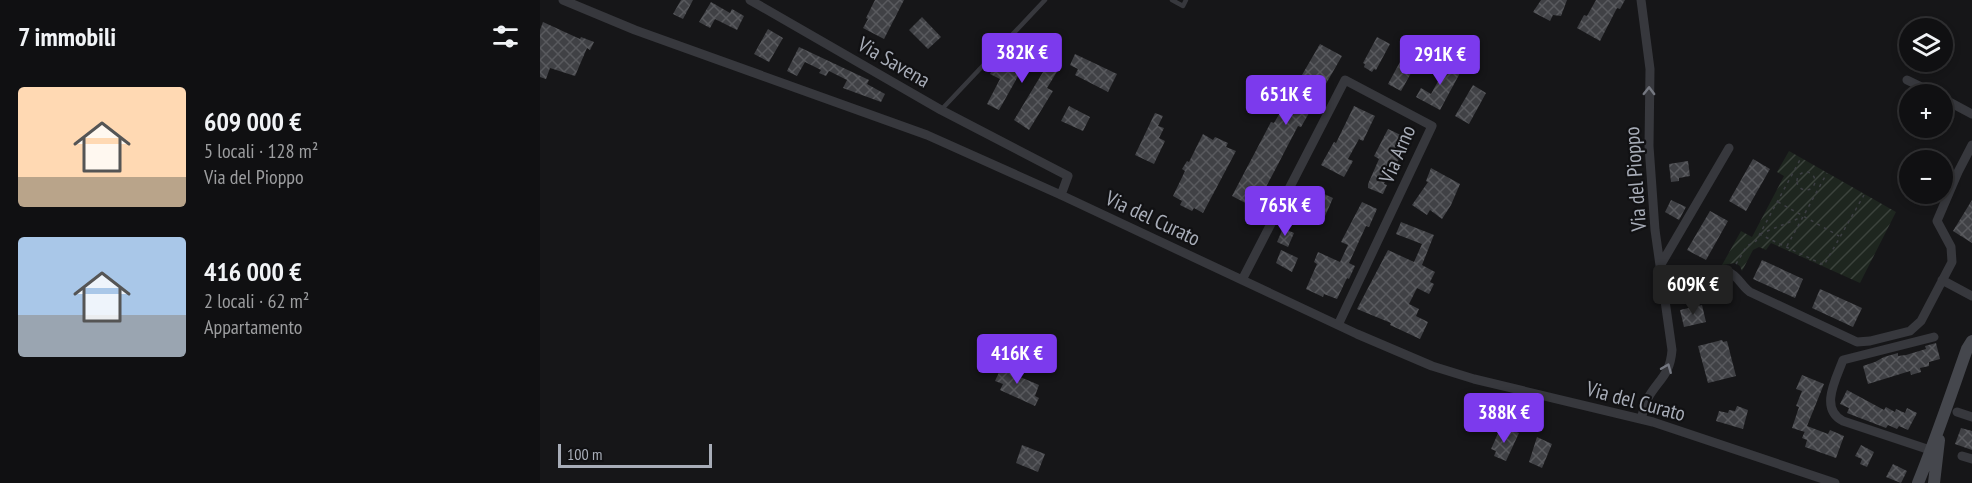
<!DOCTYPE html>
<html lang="it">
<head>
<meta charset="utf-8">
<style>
	:root { --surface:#101012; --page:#19191b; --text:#f1f3f6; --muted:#9c9d9f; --line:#303032; --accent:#7c3aed }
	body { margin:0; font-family:"PT Sans Narrow",sans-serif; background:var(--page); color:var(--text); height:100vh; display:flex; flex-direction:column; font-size:22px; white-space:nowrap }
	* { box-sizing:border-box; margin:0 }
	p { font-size:20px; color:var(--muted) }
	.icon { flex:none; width:33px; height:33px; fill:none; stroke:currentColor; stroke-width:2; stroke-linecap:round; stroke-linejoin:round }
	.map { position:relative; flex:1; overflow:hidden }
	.sheet { display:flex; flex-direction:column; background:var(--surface); width:540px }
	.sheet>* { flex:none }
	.tools { position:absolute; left:1359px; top:18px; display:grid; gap:12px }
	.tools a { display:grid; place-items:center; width:54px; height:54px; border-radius:50%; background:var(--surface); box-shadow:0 3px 9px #0003,0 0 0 2px var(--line); font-size:30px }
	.scale { position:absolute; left:18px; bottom:15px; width:154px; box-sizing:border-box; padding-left:6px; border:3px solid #a8adb8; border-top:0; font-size:16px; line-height:21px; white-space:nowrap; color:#a8adb8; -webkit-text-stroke:4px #111113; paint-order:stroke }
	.price { position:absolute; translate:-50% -51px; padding:0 14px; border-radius:6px; background:var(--accent); color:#fff; font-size:20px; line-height:39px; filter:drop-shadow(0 2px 3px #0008) }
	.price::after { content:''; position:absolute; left:50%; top:36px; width:18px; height:14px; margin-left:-9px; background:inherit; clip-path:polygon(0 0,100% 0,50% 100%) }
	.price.on { background:#222; color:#fff }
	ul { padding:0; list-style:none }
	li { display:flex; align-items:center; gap:18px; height:150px; padding:0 18px }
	li span { display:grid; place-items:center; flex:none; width:168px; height:120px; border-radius:6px; color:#555 }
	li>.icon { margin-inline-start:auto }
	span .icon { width:72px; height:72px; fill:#fffc; stroke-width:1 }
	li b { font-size:26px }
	h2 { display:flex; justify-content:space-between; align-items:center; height:72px; padding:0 18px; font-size:26px }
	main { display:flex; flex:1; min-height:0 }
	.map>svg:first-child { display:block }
	.garden { fill:url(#garden-furrows) }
	.building { fill:url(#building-cross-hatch) }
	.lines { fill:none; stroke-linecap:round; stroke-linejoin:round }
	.path { stroke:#3d3f44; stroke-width:1.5; stroke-dasharray:3 4.5; stroke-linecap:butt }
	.service { stroke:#37383d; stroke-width:4.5 }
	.minor { stroke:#37383d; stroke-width:9 }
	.secondary { stroke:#45474d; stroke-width:12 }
	.oneway { stroke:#757881 }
	.labels { text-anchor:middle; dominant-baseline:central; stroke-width:4.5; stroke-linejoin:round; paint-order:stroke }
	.street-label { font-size:21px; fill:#a8adb8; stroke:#111113 }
</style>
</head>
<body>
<main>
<section class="sheet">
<h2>7 immobili<svg class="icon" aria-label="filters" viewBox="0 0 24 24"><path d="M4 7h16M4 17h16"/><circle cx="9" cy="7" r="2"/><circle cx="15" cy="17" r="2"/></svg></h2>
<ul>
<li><span style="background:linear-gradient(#ffd9b3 75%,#b9a48a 0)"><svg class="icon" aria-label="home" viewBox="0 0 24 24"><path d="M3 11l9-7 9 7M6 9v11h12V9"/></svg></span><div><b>609 000 €</b><p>5 locali · 128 m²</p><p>Via del Pioppo</p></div></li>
<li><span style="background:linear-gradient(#a9c7e8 65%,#9aa5b1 0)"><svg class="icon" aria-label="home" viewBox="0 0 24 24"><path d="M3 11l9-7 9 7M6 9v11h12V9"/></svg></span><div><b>416 000 €</b><p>2 locali · 62 m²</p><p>Appartamento</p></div></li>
</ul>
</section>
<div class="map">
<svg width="1432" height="483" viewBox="0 0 1432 483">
	<defs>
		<pattern id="garden-furrows" width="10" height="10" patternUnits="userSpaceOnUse" patternTransform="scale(1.5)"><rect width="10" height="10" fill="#1e261f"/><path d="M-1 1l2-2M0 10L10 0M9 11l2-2" fill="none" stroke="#3c433d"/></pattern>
		<pattern id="building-cross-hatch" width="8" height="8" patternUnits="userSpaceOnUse" patternTransform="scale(1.5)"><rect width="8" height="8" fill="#404145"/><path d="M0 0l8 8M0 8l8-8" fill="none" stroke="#595a5e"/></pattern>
	</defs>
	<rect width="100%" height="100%" fill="#161618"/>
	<!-- garden -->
	<path class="garden" d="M 1249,151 L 1356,212 L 1320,283 L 1231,243 L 1226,250 L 1219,247 L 1213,250 L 1202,271 L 1200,266 L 1195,263 L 1182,265 L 1201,231 L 1212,237 L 1244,176 L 1237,172 Z"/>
	<!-- building -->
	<path class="building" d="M 141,0 L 153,0 L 143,19 L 133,14 Z
		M 335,0 L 364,0 L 344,39 L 323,28 L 328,19 L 326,18 Z
		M 1001,0 L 1027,0 L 1021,16 L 1013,15 L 1010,21 L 993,12 Z
		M 1056,0 L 1085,0 L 1080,9 L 1077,8 L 1060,41 L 1037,28 L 1044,15 L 1047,16 Z
		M 171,2 L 190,13 L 192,9 L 204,16 L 197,30 L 175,19 L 170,28 L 159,22 Z
		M 382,17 L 401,37 L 388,49 L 369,30 Z
		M 3,22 L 40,39 L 41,37 L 54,42 L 50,50 L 47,48 L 35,76 L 10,68 L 6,79 L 0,77 L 0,30 Z
		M 228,29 L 243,38 L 229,62 L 214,54 Z
		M 837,37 L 850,44 L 836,70 L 834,69 L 832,72 L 824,67 L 825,64 L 823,63 Z
		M 473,44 L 488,53 L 489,51 L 518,70 L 507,88 L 513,91 L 489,130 L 474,120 L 503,72 L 486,62 L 459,110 L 447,104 L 460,79 L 450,74 L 457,60 L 462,63 Z
		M 780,44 L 802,56 L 761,127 L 758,126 L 715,208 L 692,196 L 731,122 L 734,123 Z
		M 259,47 L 329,80 L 327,84 L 345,94 L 341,102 L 303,88 L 307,80 L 289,71 L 286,76 L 279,73 L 281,70 L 265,62 L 257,76 L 247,71 Z
		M 867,49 L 889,61 L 884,70 L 875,66 L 861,91 L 848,84 Z
		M 535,54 L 577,74 L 568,92 L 535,75 L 538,69 L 530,65 Z
		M 897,60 L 920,73 L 900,110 L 876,97 L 881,88 L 891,94 L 902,74 L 892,69 Z
		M 933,85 L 946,93 L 929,124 L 915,116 Z
		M 529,106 L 550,117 L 543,131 L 521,121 Z
		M 814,106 L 835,116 L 823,141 L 819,139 L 808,159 L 813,161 L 804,177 L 781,165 L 794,142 L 796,143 Z
		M 615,113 L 623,116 L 618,126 L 624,128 L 619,138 L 625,141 L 614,164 L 595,155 Z
		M 848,129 L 867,138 L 861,150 L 863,151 L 855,167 L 852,165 L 844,184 L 847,185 L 843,194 L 828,188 L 828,184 L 839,159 L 834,156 Z
		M 663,134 L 673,140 L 675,137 L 688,143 L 686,147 L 696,151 L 663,213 L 654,208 L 652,211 L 640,205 L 642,201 L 633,196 L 645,171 L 642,169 L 647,161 L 649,162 Z
		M 1213,159 L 1230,169 L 1206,211 L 1189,201 Z
		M 1148,161 L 1150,176 L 1139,178 L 1139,181 L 1131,182 L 1129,164 Z
		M 891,168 L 920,184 L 911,205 L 902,219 L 890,210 L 887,215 L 872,205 L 888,182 L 886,181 Z
		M 769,187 L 793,198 L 782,223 L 757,212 Z
		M 1131,200 L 1146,207 L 1139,220 L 1125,212 Z
		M 1432,200 L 1432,243 L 1413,231 Z
		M 822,202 L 837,209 L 829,227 L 826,226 L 809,263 L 815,266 L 809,279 L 807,278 L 797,299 L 784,294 L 783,297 L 766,289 L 777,264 L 774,262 L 778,252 L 800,262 L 808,245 L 801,242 Z
		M 1170,211 L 1188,221 L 1166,260 L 1147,250 Z
		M 861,222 L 894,235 L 882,265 L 895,272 L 890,282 L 894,284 L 889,294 L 877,288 L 869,304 L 879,309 L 876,316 L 888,322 L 880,339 L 850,325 L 851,323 L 817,309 L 848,250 L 874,262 L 882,244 L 856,234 Z
		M 743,228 L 754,233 L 748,247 L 737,242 Z
		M 741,250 L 758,258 L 752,272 L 736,263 Z
		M 1222,260 L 1263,279 L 1255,298 L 1213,279 Z
		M 1280,289 L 1322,308 L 1313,327 L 1272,308 Z
		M 1162,305 L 1166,322 L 1144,327 L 1140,310 Z
		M 1182,340 L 1183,342 L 1187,341 L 1196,376 L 1168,383 L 1158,346 Z
		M 1396,343 L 1400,359 L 1389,362 L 1389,366 L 1380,368 L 1381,372 L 1371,375 L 1370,371 L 1328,384 L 1323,366 L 1335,362 L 1344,357 L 1358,353 L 1358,356 L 1366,355 L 1386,349 L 1385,346 Z
		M 460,360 L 471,365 L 468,372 L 499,385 L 495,396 L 499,398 L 495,406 L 460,390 L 463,384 L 455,381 L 460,370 L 456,368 Z
		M 1262,375 L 1284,384 L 1267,426 L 1288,434 L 1290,430 L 1304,436 L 1296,458 L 1265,447 L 1267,440 L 1262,438 L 1265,431 L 1265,432 L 1252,428 L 1259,407 L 1256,406 L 1262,391 L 1256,389 Z
		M 1307,390 L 1344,410 L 1346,407 L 1355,412 L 1356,409 L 1365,413 L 1367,408 L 1377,413 L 1368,430 L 1359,426 L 1357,429 L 1348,425 L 1346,428 L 1307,413 L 1309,408 L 1300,404 Z
		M 1197,406 L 1208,410 L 1203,429 L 1176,421 L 1179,411 L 1188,413 L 1189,410 L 1195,411 Z
		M 1421,428 L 1432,431 L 1432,450 L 1415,444 Z
		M 960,429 L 968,432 L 969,429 L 979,433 L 966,461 L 954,456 L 956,451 L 951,449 Z
		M 997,437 L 1012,444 L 1002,468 L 989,462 Z
		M 482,445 L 505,454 L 498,472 L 476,463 Z
		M 1321,445 L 1334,452 L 1327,467 L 1320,464 L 1322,459 L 1315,456 Z
		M 1353,464 L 1367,471 L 1361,483 L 1346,477 Z"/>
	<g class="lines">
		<!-- path -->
		<path class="path" d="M1257 181a9 9 0 1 1 18 0a9 9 0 1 1-18 0Z
			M 1238,202 L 1299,236
			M 1219,234 L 1284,265 L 1324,195
			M 1220,234 L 1262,217
			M 1247,246 L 1287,173
			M 1196,264 L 1207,246 L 1216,241 L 1261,158"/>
		<!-- service -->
		<path class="service" d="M 632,0 L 643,6 L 646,0
			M 401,110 L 505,0"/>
		<!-- minor -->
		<path class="minor" d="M 23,0 L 95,30 L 387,135 L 521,195 L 817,334 L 892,366 L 934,379 L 1113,422 L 1295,483
			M 210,0 L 401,110 L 528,176 L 521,195
			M 1101,0 L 1110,69 L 1109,146 L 1115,230 L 1132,350 C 1130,377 1117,380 1107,400 C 1104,406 1103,413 1101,419
			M 1367,80 L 1396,94
			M 1402,98 L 1432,114
			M 1120,266 L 1189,148
			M 702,280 L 805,80 L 892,126 L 798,325
			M 1402,280 L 1432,296
			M 1124,289 L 1188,272 C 1198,275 1201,286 1210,292 L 1317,342 L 1330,341 L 1370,331 L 1381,321 L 1412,262 L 1411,247 L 1397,221 L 1418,172 L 1432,145
			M 1417,412 L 1432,417
			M 1390,450 L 1303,421 C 1279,409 1296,379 1303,360 L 1394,337
			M 1422,456 L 1432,459"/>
		<!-- secondary -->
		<path class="secondary" d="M 1378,483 C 1396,439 1411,394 1427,349 L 1432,341
			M 1394,483 L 1399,440"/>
	</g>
	<!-- one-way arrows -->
	<defs><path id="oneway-chevron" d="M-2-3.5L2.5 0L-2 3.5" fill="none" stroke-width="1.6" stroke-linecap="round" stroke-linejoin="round" transform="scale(1.5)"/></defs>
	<g class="oneway">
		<use href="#oneway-chevron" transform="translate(1109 91) rotate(-89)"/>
		<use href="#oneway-chevron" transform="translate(1127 368) rotate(-68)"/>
	</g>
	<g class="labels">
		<!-- street labels -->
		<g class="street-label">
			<text transform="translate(354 62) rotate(30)">Via Savena</text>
			<text transform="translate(857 154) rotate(-67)">Via Arno</text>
			<text transform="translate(1095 179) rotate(-94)">Via del Pioppo</text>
			<text transform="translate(613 218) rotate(25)">Via del Curato</text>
			<text transform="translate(1096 401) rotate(15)">Via del Curato</text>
		</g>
	</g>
</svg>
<div class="tools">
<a><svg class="icon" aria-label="layers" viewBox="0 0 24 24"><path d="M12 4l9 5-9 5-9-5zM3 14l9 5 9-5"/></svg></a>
<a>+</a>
<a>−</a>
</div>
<div class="scale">100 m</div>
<b class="price" style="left:482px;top:84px">382K €</b>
<b class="price" style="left:900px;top:86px">291K €</b>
<b class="price" style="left:746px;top:126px">651K €</b>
<b class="price" style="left:745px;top:237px">765K €</b>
<b class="price on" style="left:1153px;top:316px">609K €</b>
<b class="price" style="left:477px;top:385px">416K €</b>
<b class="price" style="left:964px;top:444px">388K €</b>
</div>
</main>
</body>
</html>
